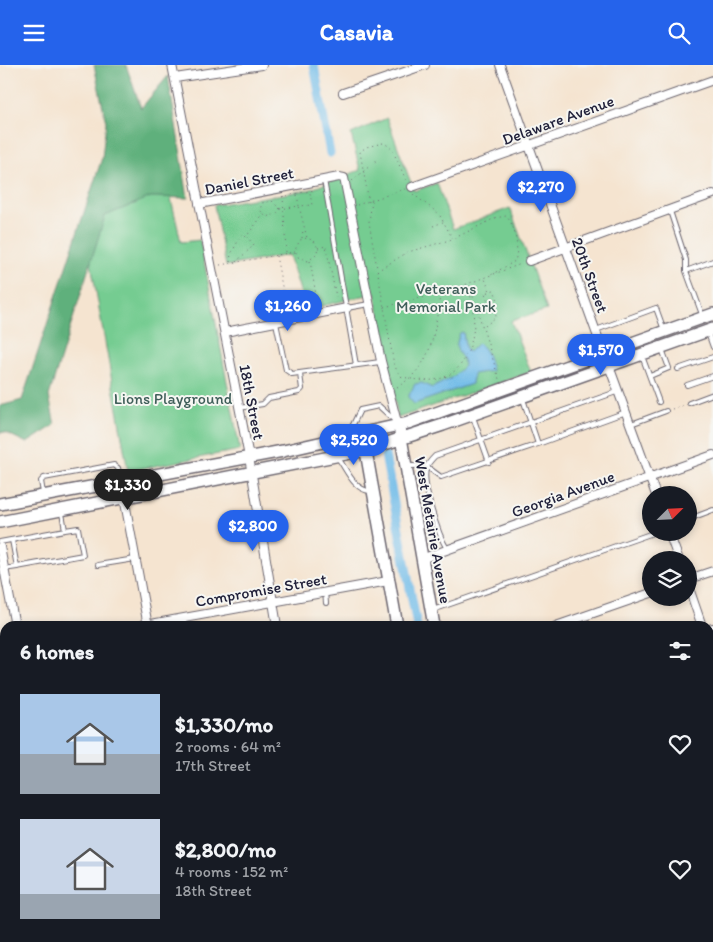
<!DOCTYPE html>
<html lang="en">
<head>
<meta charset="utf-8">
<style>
	:root { --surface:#171b24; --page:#20242c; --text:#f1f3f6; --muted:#9ea1a6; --accent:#2563eb }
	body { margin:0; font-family:Itim,sans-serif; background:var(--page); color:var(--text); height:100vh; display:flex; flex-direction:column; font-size:19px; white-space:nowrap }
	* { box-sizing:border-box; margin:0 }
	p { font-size:16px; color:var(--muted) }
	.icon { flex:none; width:28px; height:28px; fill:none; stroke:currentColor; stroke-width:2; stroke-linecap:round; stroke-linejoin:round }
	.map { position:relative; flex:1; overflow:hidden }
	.panel { position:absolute; left:0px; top:556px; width:714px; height:321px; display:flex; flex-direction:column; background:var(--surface); border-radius:15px 15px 0 0; box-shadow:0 2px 8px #0003 }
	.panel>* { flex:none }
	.needle { width:32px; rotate:66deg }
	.buttons { position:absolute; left:642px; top:421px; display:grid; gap:10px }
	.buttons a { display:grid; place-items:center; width:55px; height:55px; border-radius:50%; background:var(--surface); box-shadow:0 2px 8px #0003; font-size:25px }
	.price { position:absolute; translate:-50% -42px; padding:0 11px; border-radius:18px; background:var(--accent); color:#fff; font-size:16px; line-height:32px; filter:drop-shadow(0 1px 2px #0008) }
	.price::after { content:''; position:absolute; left:50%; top:30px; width:15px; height:11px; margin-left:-8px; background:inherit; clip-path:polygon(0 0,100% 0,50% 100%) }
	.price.active { background:#222; color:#fff }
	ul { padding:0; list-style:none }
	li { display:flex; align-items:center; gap:15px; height:125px; padding:0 20px }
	li span { display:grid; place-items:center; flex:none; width:140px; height:100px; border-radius:0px; color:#555 }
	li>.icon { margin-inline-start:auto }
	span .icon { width:60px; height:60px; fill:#fffc; stroke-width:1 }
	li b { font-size:21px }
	h2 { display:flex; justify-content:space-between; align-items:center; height:60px; padding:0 20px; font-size:21px }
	header { display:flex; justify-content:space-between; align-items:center; height:65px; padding:0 20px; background:var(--accent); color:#fff; font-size:22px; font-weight:700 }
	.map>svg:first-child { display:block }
	.green { fill:#74cc91; stroke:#4b7766 }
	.forest { fill:#5fb07b; stroke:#40695b }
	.water { fill:#6fbbe8; stroke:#486e92 }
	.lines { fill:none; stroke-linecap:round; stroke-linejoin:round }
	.canal { stroke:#6fbbe8; stroke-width:9 }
	.service-casing { stroke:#6c666f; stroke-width:6 }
	.minor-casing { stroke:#6c666f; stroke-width:10 }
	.secondary-casing { stroke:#6c666f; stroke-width:14 }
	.path { stroke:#6c666f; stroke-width:1; stroke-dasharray:1 4; stroke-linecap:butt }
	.service { stroke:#fff; stroke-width:4 }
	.minor { stroke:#fff; stroke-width:8 }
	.secondary { stroke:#fff; stroke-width:11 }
	.labels { text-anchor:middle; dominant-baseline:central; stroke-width:4; stroke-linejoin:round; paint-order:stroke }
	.street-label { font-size:16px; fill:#22223b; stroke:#f6f6f2 }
	.park-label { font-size:16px; fill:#3f5e59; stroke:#f6f6f2 }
</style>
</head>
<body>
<header><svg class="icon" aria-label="menu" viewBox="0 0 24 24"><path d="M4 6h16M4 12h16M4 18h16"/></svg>Casavia<svg class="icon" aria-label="search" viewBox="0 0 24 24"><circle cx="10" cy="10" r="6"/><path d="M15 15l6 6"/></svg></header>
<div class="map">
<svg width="713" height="877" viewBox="0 0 713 877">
	<rect width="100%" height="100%" fill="#f6f6f2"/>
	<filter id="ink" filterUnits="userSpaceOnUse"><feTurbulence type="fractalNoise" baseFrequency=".02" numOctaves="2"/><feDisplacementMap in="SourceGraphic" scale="10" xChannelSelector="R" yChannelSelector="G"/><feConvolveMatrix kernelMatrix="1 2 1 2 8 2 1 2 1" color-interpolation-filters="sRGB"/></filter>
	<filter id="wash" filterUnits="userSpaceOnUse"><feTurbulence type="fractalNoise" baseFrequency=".0096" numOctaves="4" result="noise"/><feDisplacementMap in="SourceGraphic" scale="20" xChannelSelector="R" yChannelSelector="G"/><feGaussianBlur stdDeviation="1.12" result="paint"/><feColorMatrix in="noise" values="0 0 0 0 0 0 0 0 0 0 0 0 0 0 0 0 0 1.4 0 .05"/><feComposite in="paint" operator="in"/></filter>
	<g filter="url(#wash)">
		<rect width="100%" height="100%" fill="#f5e4d0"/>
		<!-- green -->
		<path class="green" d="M 387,53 L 414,126 L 437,118 L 453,164 L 510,143 L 547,245 L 511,256 L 531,307 L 398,353 L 375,228 L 306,245 L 289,190 L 226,201 L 214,140 L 309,125 L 360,105 L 351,69 Z
			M 119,89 L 162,94 L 181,177 L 200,175 L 240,385 L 128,406 L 87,176 Z"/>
		<!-- forest -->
		<path class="forest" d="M 94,0 L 126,0 L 141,43 L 168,11 L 188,133 L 151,132 L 105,151 L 49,331 L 55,360 L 27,378 L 4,367 L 0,368 L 0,341 L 22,335 L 102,93 L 106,57 Z"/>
		<!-- water -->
		<path class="water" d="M 463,267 L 466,285 L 469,287 L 478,278 C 488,286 489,294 492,306 L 473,309 L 472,319 L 414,339 L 408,332 L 415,319 L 422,318 L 432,323 L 453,312 L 464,301 C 464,286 451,290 460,268 Z"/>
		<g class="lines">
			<!-- canal -->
			<path class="canal" d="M 314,0 L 330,88
				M 385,390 L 417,561
				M 475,872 L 475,877"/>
		</g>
	</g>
	<g filter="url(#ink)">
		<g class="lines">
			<defs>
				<path id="service" d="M 324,115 L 356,300
					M 670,146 L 686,195 L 686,206
					M 347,243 L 369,239
					M 703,252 L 686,206 L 713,196
					M 276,258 L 286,305 L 292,309 L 380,297
					M 596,265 L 656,243 L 664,265
					M 708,268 L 713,282
					M 642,291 L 659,337
					M 678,304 L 713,292
					M 650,311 L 669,303 L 662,284
					M 687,320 L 713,311
					M 523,334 L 538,379 L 626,347
					M 689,338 L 713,329
					M 239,343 L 263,339 L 269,333 L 299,327 L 302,324 L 300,309
					M 473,352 L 489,397
					M 631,359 L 666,346
					M 349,368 L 360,345 L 379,341 L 394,355
					M 338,393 C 347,405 354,425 370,426
					M 408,401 L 426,401 L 441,412 L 538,379
					M 43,428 L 41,416 L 44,413 L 114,400 L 118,403 L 121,416
					M 689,454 L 713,445
					M 0,477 L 65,465 L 62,448
					M 447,484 C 438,469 422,421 426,404 C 427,399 431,395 435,391 L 619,326
					M 98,500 L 135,494
					M 17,502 L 83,490 L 78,463 L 65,465
					M 4,504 L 17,502 L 12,475
					M 325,527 L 326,538
					M 433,545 L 653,468
					M 709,562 L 713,561
					M 709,679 L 713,677
					M 709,795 L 713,794"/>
				<path id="minor" d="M 172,0 L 249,392 L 277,561
					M 500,0 L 604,289
					M 175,13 L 262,0
					M 343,28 L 425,0
					M 412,122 L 713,15
					M 199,139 L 339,112 L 344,113 L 381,296 L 398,361
					M 529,196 L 713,129
					M 225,267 L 347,243
					M 609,301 L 656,430
					M 121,416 L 148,561
					M 669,468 L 679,495
					M 0,482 L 15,561
					M 421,494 L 713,390
					M 689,514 L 713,506
					M 689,523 L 702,561
					M 140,561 L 388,516
					M 556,561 L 651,528
					M 709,579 L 713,591
					M 0,587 L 5,586
					M 709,623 L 713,621
					M 0,736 L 5,735
					M 709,738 L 713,737
					M 0,838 L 5,837
					M 709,854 L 713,852
					M 72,872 L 73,877
					M 220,872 L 220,877
					M 109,877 L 132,872
					M 645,877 L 657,872"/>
				<path id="secondary" d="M 400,367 L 434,561
					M 368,378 L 367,392 L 397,561
					M 0,439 L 283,386 L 408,358 L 713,249
					M 0,457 L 366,385 L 443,360 L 713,264
					M 458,872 L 458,877
					M 492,872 L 493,877"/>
			</defs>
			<!-- service casing -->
			<use href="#service" class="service-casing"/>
			<!-- minor casing -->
			<use href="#minor" class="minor-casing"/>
			<!-- secondary casing -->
			<use href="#secondary" class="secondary-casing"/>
			<!-- path -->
			<path class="path" d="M 352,116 L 378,94
				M 413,129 L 439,149 L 453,174
				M 297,130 L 299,141 L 312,140 L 310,128
				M 283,131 L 286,187
				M 282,132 L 314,125
				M 372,136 L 369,157 L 394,300 L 400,311 C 439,323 466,311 473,268 C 476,253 470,234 469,218
				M 369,137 L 360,87 L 366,82 L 383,78 L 391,82 L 407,117
				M 357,140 L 405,124
				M 280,144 L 272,136 L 262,138 L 260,145 L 266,152 L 276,149 L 280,144 L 299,141 L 307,173 L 314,176 L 318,183 L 316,190 L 308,196 L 298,192 L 295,185 L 300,175 L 307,173
				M 433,161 L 443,157
				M 302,173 L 303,165
				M 318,183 L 326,181 L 336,232
				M 276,191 L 287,246
				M 310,196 L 318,241
				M 230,197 L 231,189 L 242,169 L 246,172 L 262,151
				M 236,197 L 254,180 L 247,172
				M 220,200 L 295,187
				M 377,206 L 408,187 L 453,174 L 495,153 L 506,151 C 516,161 519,184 515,196 L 491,210
				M 494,209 L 521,199
				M 470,222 L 499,314
				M 489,227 L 485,228 L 490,242 L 494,241
				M 384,242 L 446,227 L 491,210
				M 485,261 L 496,252 L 495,240 L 499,238 L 494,225 L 490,226 L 485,214
				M 397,322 C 433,301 434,269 440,231 L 444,228
				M 672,344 L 684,340"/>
			<!-- service -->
			<use href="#service" class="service"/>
			<!-- minor -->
			<use href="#minor" class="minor"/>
			<!-- secondary -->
			<use href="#secondary" class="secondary"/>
		</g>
	</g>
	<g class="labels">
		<!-- street labels -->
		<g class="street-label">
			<text transform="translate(558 55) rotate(-20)">Delaware Avenue</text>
			<text transform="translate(249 116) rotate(-11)">Daniel Street</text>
			<text transform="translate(590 210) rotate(70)">20th Street</text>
			<text transform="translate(252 337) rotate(79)">18th Street</text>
			<text transform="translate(563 429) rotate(-20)">Georgia Avenue</text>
			<text transform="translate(433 465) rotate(80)">West Metairie Avenue</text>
			<text transform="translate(261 525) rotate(-10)">Compromise Street</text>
		</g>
		<!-- park labels -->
		<g class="park-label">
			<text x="446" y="223">Veterans<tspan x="446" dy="18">Memorial Park</tspan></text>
			<text x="173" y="333">Lions Playground</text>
		</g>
	</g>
</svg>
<div class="buttons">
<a><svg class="needle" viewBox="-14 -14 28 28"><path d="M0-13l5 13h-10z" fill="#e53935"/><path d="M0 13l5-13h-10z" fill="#9ea1a6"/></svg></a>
<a><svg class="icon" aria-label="layers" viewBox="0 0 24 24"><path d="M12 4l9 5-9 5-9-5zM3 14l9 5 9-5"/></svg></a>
</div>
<b class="price" style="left:541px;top:148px">$2,270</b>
<b class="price" style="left:288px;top:267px">$1,260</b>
<b class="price" style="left:601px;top:311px">$1,570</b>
<b class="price" style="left:354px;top:401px">$2,520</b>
<b class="price active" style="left:128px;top:446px">$1,330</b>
<b class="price" style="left:253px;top:487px">$2,800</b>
<section class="panel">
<h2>6 homes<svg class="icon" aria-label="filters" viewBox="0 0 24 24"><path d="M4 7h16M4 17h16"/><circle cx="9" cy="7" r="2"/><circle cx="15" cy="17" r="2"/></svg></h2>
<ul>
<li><span style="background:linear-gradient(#a9c7e8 60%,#9aa5b1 0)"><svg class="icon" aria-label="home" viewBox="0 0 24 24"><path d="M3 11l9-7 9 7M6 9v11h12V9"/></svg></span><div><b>$1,330/mo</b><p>2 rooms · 64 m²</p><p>17th Street</p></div><svg class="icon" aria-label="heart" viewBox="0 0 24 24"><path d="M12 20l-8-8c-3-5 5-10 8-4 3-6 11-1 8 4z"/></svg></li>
<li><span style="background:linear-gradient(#c9d6e8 75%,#9aa5b1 0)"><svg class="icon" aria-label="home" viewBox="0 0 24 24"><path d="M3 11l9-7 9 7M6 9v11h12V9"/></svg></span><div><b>$2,800/mo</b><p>4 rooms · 152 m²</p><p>18th Street</p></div><svg class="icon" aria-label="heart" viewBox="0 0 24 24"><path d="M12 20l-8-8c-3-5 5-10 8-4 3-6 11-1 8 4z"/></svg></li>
</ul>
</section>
</div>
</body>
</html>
